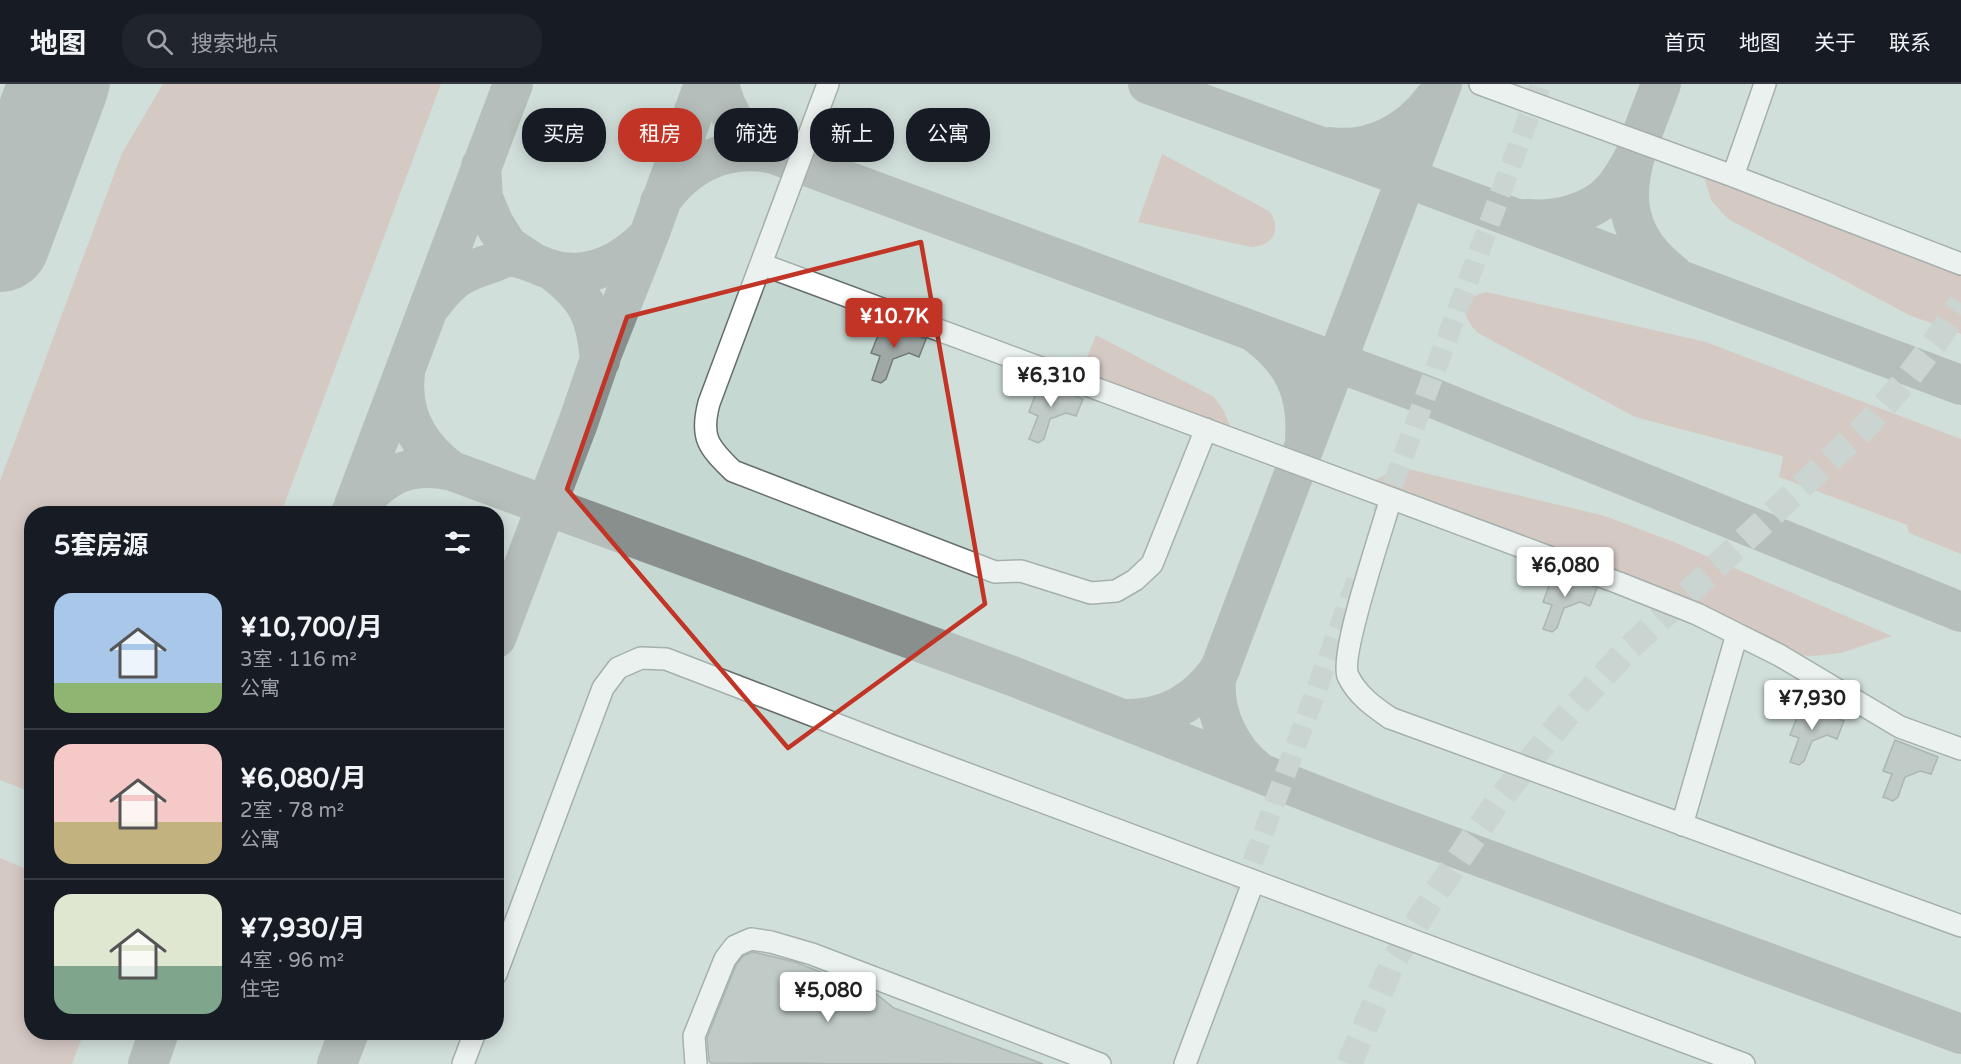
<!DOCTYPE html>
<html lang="zh">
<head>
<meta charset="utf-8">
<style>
	:root { --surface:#171b24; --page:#20242c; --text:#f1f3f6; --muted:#9ea1a6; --line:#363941; --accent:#c23526 }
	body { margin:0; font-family:"Varela Round","Noto Sans SC",sans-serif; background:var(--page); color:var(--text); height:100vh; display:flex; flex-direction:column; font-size:22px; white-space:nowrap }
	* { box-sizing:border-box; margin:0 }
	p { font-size:20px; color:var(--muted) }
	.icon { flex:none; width:33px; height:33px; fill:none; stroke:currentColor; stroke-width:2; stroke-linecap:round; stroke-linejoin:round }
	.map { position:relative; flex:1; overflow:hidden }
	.side { position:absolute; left:24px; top:422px; width:480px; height:534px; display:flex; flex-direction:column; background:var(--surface); border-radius:24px; box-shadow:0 3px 15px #0003 }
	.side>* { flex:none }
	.hud { position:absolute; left:522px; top:24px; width:570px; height:54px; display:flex; gap:12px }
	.price { position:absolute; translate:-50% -51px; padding:0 14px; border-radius:6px; background:#fff; color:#222; font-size:20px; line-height:39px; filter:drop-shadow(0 2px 3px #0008) }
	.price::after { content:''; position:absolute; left:50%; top:36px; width:18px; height:14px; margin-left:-9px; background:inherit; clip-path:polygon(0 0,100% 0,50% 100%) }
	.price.current { background:var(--accent); color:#fff }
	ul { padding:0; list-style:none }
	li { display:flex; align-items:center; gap:18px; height:150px; padding:0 30px }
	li+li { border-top:2px solid var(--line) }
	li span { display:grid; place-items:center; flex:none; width:168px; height:120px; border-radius:18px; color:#555 }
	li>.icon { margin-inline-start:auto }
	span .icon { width:72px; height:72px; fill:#fffc; stroke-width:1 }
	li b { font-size:26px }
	h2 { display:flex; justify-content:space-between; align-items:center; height:72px; padding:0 30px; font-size:26px }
	.tag { padding:0 21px; border-radius:24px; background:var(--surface); box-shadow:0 3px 15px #0003; font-size:21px; line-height:54px }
	.tag.current { background:var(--accent); color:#fff }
	header { display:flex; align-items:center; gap:36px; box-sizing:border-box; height:84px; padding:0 30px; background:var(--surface); border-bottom:2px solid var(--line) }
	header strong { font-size:28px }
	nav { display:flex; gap:33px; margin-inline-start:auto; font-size:21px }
	.search { width:420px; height:54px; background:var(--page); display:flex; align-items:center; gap:15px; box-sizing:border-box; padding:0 21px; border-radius:24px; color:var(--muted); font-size:22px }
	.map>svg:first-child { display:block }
	.built { fill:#c6d8d2; fill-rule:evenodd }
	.green { fill:#cfa69f }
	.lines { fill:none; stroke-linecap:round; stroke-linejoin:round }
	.taxiway { stroke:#888f8c; stroke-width:40 }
	.runway { stroke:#888f8c; stroke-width:100 }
	.building { fill:#9fa8a5; stroke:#737b78; stroke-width:1.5 }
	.minor-tunnel { stroke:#b6bfbb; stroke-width:21; stroke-dasharray:21 10; stroke-linecap:butt }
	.major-tunnel { stroke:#b6bfbb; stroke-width:26; stroke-dasharray:26 13; stroke-linecap:butt }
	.minor-casing { stroke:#656e6b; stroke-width:24 }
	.minor { stroke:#fff; stroke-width:21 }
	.marked { fill:none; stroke:#c23526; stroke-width:4.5; stroke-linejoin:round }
</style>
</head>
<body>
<header>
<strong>地图</strong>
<div class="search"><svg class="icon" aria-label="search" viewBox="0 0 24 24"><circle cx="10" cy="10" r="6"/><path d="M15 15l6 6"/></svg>搜索地点</div>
<nav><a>首页</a><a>地图</a><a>关于</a><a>联系</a></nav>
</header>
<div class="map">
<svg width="1961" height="980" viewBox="0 0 1961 980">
	<rect width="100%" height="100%" fill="#dbe5e1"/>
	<!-- built -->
	<path class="built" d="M 0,0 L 1961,0 L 1961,980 L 0,980 ZM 32,429 L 496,429 L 496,948 L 32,948 Z"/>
	<!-- green -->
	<path class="green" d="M 163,0 L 441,0 L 281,429 L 32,429 L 31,708 L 0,696 L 0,397 L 122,69 Z
		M 1162,70 L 1269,127 C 1283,145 1272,163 1251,163 L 1138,138 Z
		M 1704,93 L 1961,190 L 1961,250 L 1909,231 L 1728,135 L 1711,116 Z
		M 1487,208 L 1706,258 L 1961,355 L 1961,470 L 1909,449 L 1907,441 L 1779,393 L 1783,372 L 1635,333 L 1478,249 C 1460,232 1460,213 1487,208 Z
		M 1096,251 L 1214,313 L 1224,327 L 1230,342 L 1081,288 Z
		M 1404,384 L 1605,432 L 1674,458 L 1892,552 L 1841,569 L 1813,572 L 1797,571 L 1741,538 L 1673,509 L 1373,397 L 1395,386 Z
		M 0,774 L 31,787 L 32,948 L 84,948 L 72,980 L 0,980 Z"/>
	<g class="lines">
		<!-- taxiway -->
		<path class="taxiway" d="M 719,0 C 724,20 735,45 752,58 C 758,63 767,66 774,70
			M 1148,0 L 1407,94 L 1961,301
			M 1661,0 C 1635,71 1599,133 1673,190
			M 1330,63 C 1371,68 1408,49 1433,16
			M 481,82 L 483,114 L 493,138 L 508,162 L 532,178
			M 660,118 C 687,79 727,60 774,70 L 1423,310 L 1961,528
			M 1526,135 C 1555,138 1592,129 1612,107 C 1621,97 1627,86 1633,75
			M 0,162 L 45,74 L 90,0
			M 550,185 C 588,213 596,231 600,277
			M 432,220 C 452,194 460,189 492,179 C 497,177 504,173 509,173 C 522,172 537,181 549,185 C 588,197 623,179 649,151
			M 1257,250 C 1293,277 1308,308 1305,353
			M 405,290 C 400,331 420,364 452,387
			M 354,421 L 513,0
			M 351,429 C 381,395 404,376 452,387 L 1015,593 L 1372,733 L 1961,950
			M 496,554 L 578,339 L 601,272 L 649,151 L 704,0
			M 1122,635 C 1165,636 1197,619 1221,583
			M 1259,688 C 1231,667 1213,631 1216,595 L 1442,0
			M 148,980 L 159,948
			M 337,980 L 349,948"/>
		<!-- runway -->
		<path class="runway" d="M 0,158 L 59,0"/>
	</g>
	<!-- building -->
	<path class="building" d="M 883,239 L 926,255 L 919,273 L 909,269 L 893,275 L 886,295 L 881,299 L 872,296 L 880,272 L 871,269 Z
		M 1040,298 L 1083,315 L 1076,332 L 1066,329 L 1050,335 L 1044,355 L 1038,359 L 1029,355 L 1038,332 L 1029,328 Z
		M 1554,488 L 1597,504 L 1590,522 L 1580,518 L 1564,524 L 1557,544 L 1552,548 L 1543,545 L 1552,521 L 1543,518 Z
		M 1802,621 L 1844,637 L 1837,655 L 1827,651 L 1812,657 L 1804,677 L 1799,681 L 1790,678 L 1799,654 L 1790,651 Z
		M 1895,656 L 1938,673 L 1931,690 L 1920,687 L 1905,693 L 1898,713 L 1893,717 L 1883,713 L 1892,690 L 1883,687 Z
		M 753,868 L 795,878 L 875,909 L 894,924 L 1043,980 L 711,979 L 709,977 L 707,954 L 736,881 L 743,872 Z"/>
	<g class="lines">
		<!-- minor-tunnel -->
		<path class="minor-tunnel" d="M 1382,430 L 1541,0
			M 1242,807 L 1358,493"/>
		<!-- major-tunnel -->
		<path class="major-tunnel" d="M 1349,980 L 1394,876 L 1435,810 L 1496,720 L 1562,637 L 1626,567 L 1867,341 L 1907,295 L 1937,256 L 1961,219"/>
		<defs>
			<path id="minor" d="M 828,0 L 709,319 C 700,353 708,363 733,387 L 995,488 L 1021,487 L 1091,509 L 1116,507 L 1135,496 L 1152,480 L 1206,345
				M 1480,0 L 1733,92 L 1961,180
				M 1733,92 L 1765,0
				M 761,180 L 1619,499 L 1697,530 L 1779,571 L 1900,643 L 1961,665
				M 1391,414 C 1383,443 1339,571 1348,592 C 1357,611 1374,623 1390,634 L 1961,842
				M 1682,741 L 1737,550
				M 496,890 L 603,604 L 618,584 L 641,574 L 666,575 L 890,661 L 1744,980
				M 463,980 L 475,948
				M 696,980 L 694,952 L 725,875 L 735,862 L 751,855 L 771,858 L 812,870 L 1100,980
				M 1185,980 L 1251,804"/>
		</defs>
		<!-- minor casing -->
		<use href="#minor" class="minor-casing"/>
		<!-- minor -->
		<use href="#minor" class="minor"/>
	</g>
	<!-- marked area -->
	<path d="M0 0H1961V980H0ZM 921,158 L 985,520 L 788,664 L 567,405 L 627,233 Z" fill="#dbe5e1" fill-opacity=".55" fill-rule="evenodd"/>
	<path class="marked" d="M 921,158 L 985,520 L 788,664 L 567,405 L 627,233 Z"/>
</svg>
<b class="price current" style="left:894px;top:265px">¥10.7K</b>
<b class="price" style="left:1051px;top:324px">¥6,310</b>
<b class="price" style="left:1565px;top:514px">¥6,080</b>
<b class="price" style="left:1812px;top:647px">¥7,930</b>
<b class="price" style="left:828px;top:939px">¥5,080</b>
<div class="hud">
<a class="tag">买房</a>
<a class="tag current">租房</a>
<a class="tag">筛选</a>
<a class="tag">新上</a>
<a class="tag">公寓</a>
</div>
<section class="side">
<h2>5套房源<svg class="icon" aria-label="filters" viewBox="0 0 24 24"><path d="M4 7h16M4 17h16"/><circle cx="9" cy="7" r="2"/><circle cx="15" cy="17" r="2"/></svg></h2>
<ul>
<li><span style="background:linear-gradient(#a9c7e8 75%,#8fb573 0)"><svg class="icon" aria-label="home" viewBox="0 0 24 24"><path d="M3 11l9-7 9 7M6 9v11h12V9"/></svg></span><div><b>¥10,700/月</b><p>3室 · 116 m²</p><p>公寓</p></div></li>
<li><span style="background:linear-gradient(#f6c9c9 65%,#c2b280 0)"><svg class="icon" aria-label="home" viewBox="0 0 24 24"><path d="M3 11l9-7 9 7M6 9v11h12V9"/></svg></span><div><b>¥6,080/月</b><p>2室 · 78 m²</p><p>公寓</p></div></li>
<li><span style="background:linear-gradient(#dfe7d0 60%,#7fa58c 0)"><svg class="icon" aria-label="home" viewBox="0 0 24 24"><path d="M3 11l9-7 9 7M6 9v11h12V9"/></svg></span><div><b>¥7,930/月</b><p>4室 · 96 m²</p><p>住宅</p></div></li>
</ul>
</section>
</div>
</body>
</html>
